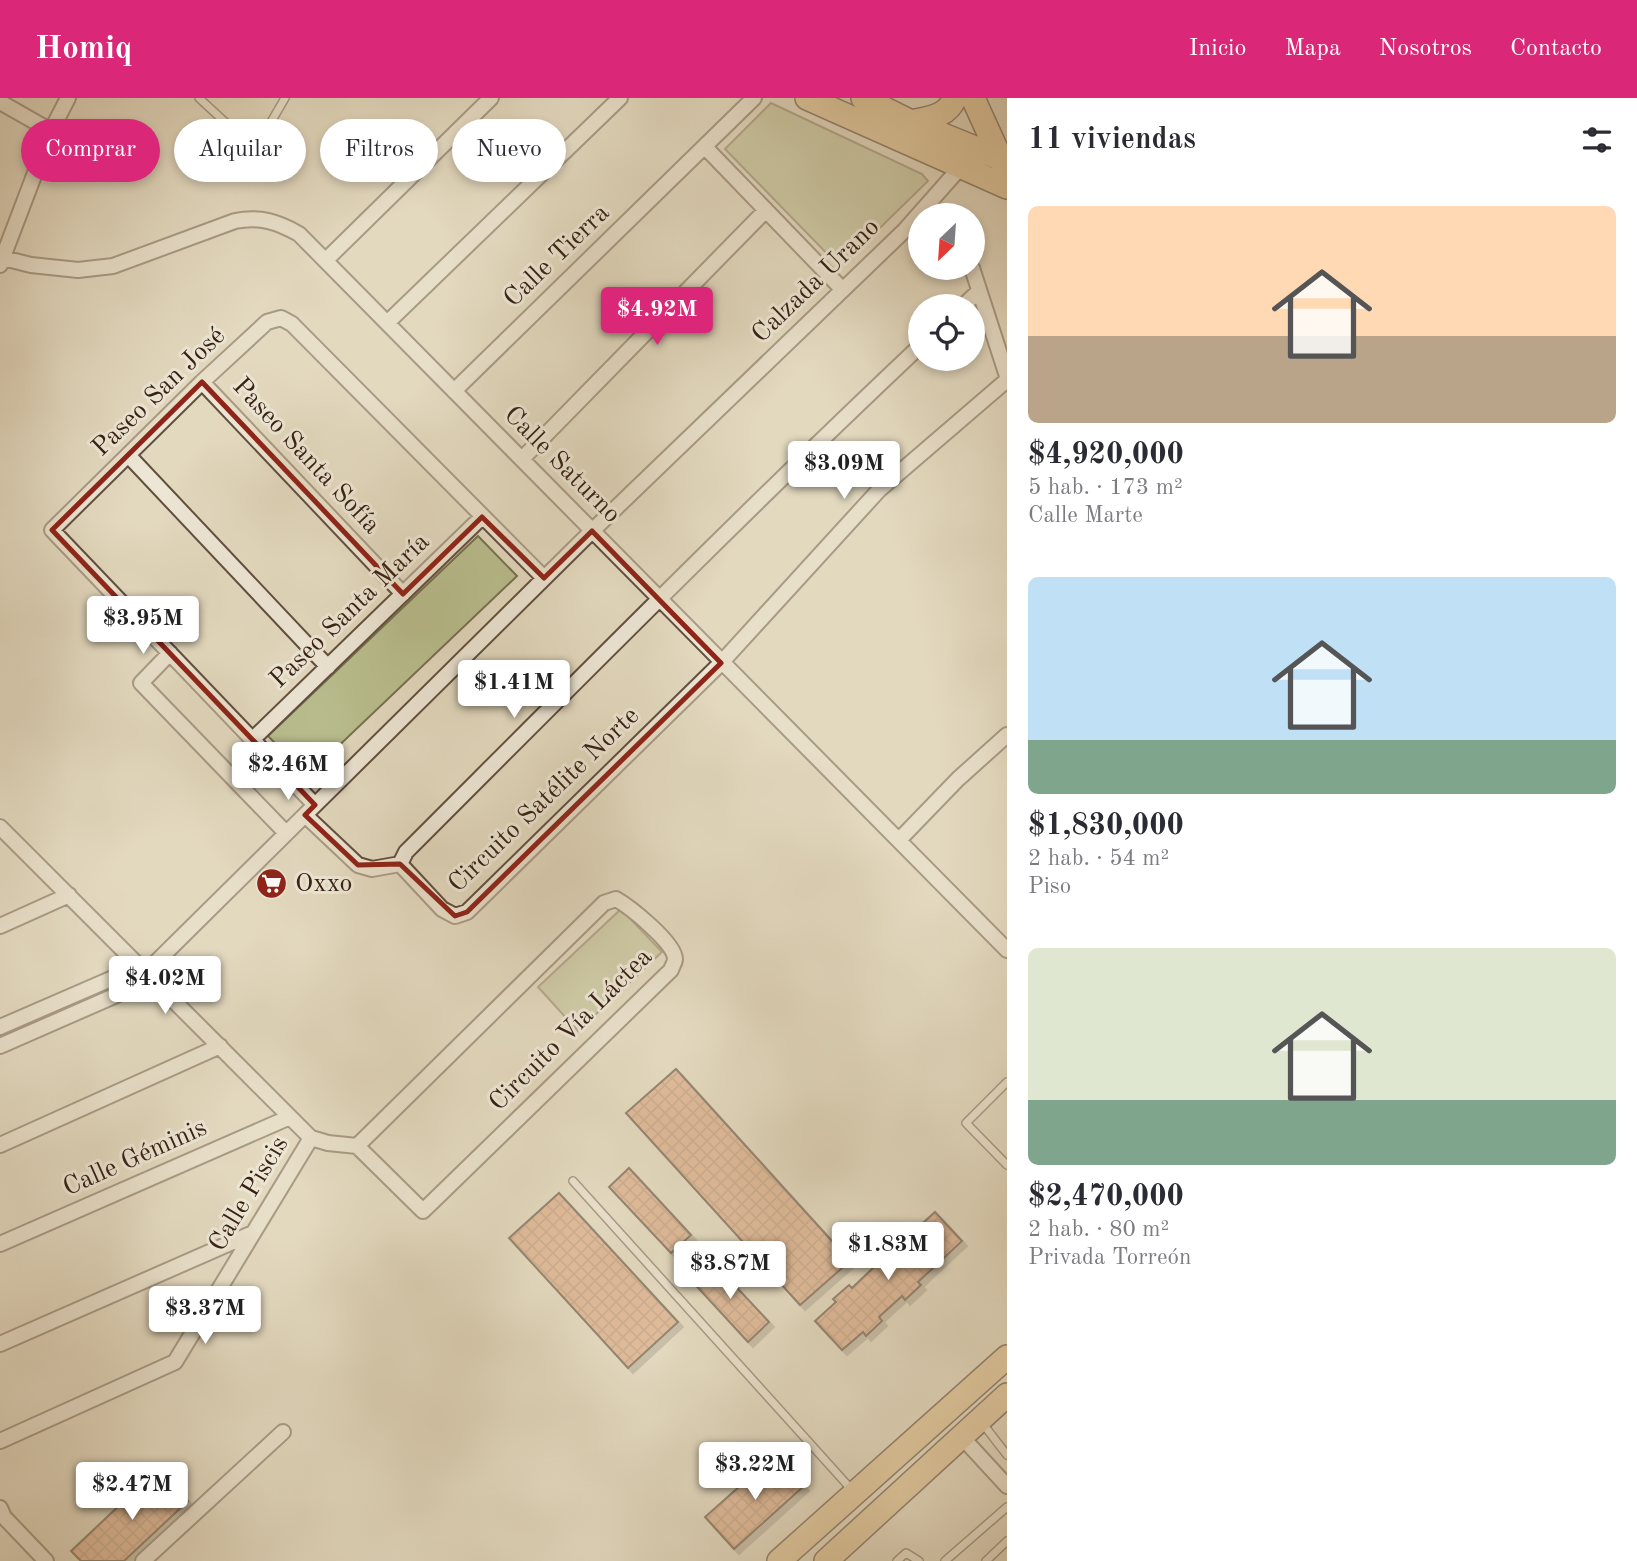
<!DOCTYPE html>
<html lang="es">
<head>
<meta charset="utf-8">
<style>
	:root { --surface:#fff; --page:#f7f7f7; --text:#2b2b33; --muted:#7c7c81; --accent:#db2777 }
	body { margin:0; font-family:"Old Standard TT",serif; background:var(--page); color:var(--text); height:100vh; display:flex; flex-direction:column; font-size:26px; white-space:nowrap }
	* { box-sizing:border-box; margin:0 }
	p { font-size:23px; color:var(--muted) }
	.icon { flex:none; width:38px; height:38px; fill:none; stroke:currentColor; stroke-width:2; stroke-linecap:round; stroke-linejoin:round }
	.map { position:relative; flex:1; overflow:hidden }
	.drawer { display:flex; flex-direction:column; background:var(--surface); width:630px }
	.drawer>* { flex:none }
	.guide { position:absolute; left:21px; top:21px; width:665px; height:63px; display:flex; gap:14px }
	.needle { width:46px; rotate:205deg }
	.tools { position:absolute; left:908px; top:105px; display:grid; gap:14px }
	.tools a { display:grid; place-items:center; width:77px; height:77px; border-radius:50%; background:var(--surface); box-shadow:0 4px 10px #0003; font-size:35px }
	.price { position:absolute; translate:-50% -60px; padding:0 16px; border-radius:7px; background:#fff; color:#222; font-size:23px; line-height:46px; filter:drop-shadow(0 2px 4px #0008) }
	.price::after { content:''; position:absolute; left:50%; top:42px; width:21px; height:16px; margin-left:-10px; background:inherit; clip-path:polygon(0 0,100% 0,50% 100%) }
	.price.selected { background:var(--accent); color:#fff }
	ul { padding:0; list-style:none }
	li { display:grid; align-content:center; gap:14px; height:371px; padding:0 21px }
	li span { display:grid; place-items:center; height:217px; border-radius:10px; color:#555 }
	li>.icon { margin-inline-start:auto }
	span .icon { width:126px; height:126px; fill:#fffc; stroke-width:1 }
	li b { font-size:30px }
	h2 { display:flex; justify-content:space-between; align-items:center; height:84px; padding:0 21px; font-size:30px }
	.tag { padding:0 24px; border-radius:32px; background:var(--surface); box-shadow:0 4px 10px #0003; font-size:24px; line-height:63px }
	.tag.selected { background:var(--accent); color:#fff }
	header { display:flex; align-items:center; gap:42px; box-sizing:border-box; height:98px; padding:0 35px; background:var(--accent); color:#fff }
	header strong { font-size:33px }
	nav { display:flex; gap:38px; margin-inline-start:auto; font-size:24px }
	main { display:flex; flex:1; min-height:0 }
	.map>svg:first-child { display:block }
	.green { fill:#b9be8e; stroke:#787050; stroke-width:2 }
	.building { fill:url(#building-cross-hatch); stroke:#362113; stroke-width:2; filter:url(#shadow) }
	.lines { fill:none; stroke-linecap:round; stroke-linejoin:round }
	.lane-casing { stroke:#614f3e; stroke-width:10 }
	.street-casing { stroke:#614f3e; stroke-width:18 }
	.primary-casing { stroke:#362113; stroke-width:26 }
	.lane { stroke:#ede6d5; stroke-width:7 }
	.street { stroke:#ede6d5; stroke-width:14 }
	.primary { stroke:#e2bc80; stroke-width:23 }
	.marked { fill:none; stroke:#8f2418; stroke-width:5; stroke-linejoin:round }
	.labels { text-anchor:middle; dominant-baseline:central; stroke-width:6; stroke-linejoin:round; paint-order:stroke }
	.street-label { font-size:26px; fill:#362113; stroke:#ede6d5 }
	.poi-label { font-size:26px; fill:#362113; stroke:#ede6d5; text-anchor:start }
</style>
</head>
<body>
<header>
<strong>Homiq</strong>
<nav><a>Inicio</a><a>Mapa</a><a>Nosotros</a><a>Contacto</a></nav>
</header>
<main>
<div class="map">
<svg width="1007" height="1463" viewBox="0 0 1007 1463">
	<defs>
		<pattern id="building-cross-hatch" width="8" height="8" patternUnits="userSpaceOnUse" patternTransform="scale(1.75)"><rect width="8" height="8" fill="#db986d"/><path d="M0 0l8 8M0 8l8-8" fill="none" stroke="#b27c58"/></pattern>
		<filter id="shadow"><feDropShadow dx="5" dy="5" stdDeviation="0" flood-color="#0004"/></filter>
	</defs>
	<rect width="100%" height="100%" fill="#e3d9bf"/>
	<filter id="stains"><feTurbulence type="fractalNoise" baseFrequency=".00286" numOctaves="4"/><feColorMatrix values="0 0 0 0 .2 0 0 0 0 .09 0 0 0 0 .02 0 0 0 .5 -.17"/></filter>
	<radialGradient id="worn" r=".72"><stop offset=".6" stop-color="#630" stop-opacity="0"/><stop offset="1" stop-color="#630" stop-opacity=".3"/></radialGradient>
	<!-- green -->
	<path class="green" d="M 771,5 L 922,76 L 928,83 L 840,169 L 725,51 Z
		M 478,438 L 517,478 L 307,678 L 268,638 Z
		M 621,811 L 662,854 L 578,933 L 538,889 Z"/>
	<!-- building -->
	<path class="building" d="M 676,971 L 850,1163 L 800,1207 L 626,1015 Z
		M 629,1070 L 691,1137 L 671,1155 L 609,1089 Z
		M 559,1095 L 678,1224 L 628,1270 L 509,1140 Z
		M 935,1114 L 962,1143 L 918,1184 L 921,1187 L 905,1202 L 902,1198 L 879,1219 L 882,1223 L 866,1238 L 863,1234 L 842,1252 L 815,1223 L 836,1204 L 833,1201 L 849,1187 L 852,1190 L 875,1168 L 872,1165 L 888,1151 L 891,1154 Z
		M 711,1162 L 769,1224 L 748,1244 L 690,1181 Z
		M 776,1356 L 804,1388 L 734,1451 L 705,1419 Z
		M 158,1371 L 188,1403 L 124,1463 L 81,1463 L 71,1453 Z"/>
	<g class="lines">
		<defs>
			<path id="lane" d="M 199,0 L 239,37 L 254,39 L 267,31 L 285,0
				M 1007,984 L 966,1025 L 1007,1067
				M 573,1083 L 852,1392
				M 983,1326 L 1007,1357
				M 897,1463 L 906,1455 L 919,1463
				M 945,1463 L 1007,1409
				M 986,1463 L 1007,1443"/>
			<path id="street" d="M 0,4 L 51,33
				M 705,49 L 842,191
				M 3,160 L 31,167 L 78,172 L 113,168 L 235,123 C 260,118 278,124 299,136 L 1007,852
				M 326,162 L 491,0
				M 0,167 L 51,33 L 68,0
				M 972,170 L 1007,278
				M 963,208 L 979,193
				M 387,225 L 620,0
				M 202,284 L 403,496
				M 454,293 L 754,0
				M 129,358 L 328,569
				M 522,361 L 766,112
				M 170,555 L 141,585 L 286,735
				M 252,642 L 482,419
				M 315,707 L 52,432 L 202,284 L 267,224 L 281,220 L 292,226 L 544,480
				M 305,717 L 358,767 L 372,771 L 400,766
				M 0,729 L 311,1040 L 328,1045 L 357,1048
				M 899,742 L 958,681 L 1007,637
				M 400,766 L 442,811 L 455,818 L 467,814 L 721,565 L 879,392 L 1007,282
				M 400,766 L 406,754 C 576,584 745,413 920,248
				M 616,801 C 630,809 675,845 675,861 C 675,865 672,868 671,872 L 423,1113 L 357,1048 L 604,805 Z
				M 0,828 L 69,797
				M 0,929 L 120,877 L 146,874
				M 0,948 L 128,892 L 592,433 L 905,132 L 966,63
				M 0,1047 L 220,948
				M 0,1146 L 290,1019
				M 0,1246 L 253,1135
				M 961,1338 L 1007,1388
				M 0,1343 L 175,1264 L 311,1040
				M 0,1410 L 4,1419 L 46,1463
				M 143,1463 L 283,1334"/>
			<path id="primary" d="M 807,0 L 1007,89
				M 863,0 L 911,24 L 1007,63
				M 973,0 L 1003,66
				M 911,24 C 929,20 947,19 955,0
				M 779,1463 L 1007,1259
				M 826,1463 L 1007,1297"/>
		</defs>
		<!-- lane casing -->
		<use href="#lane" class="lane-casing"/>
		<!-- street casing -->
		<use href="#street" class="street-casing"/>
		<!-- primary casing -->
		<use href="#primary" class="primary-casing"/>
		<!-- lane -->
		<use href="#lane" class="lane"/>
		<!-- street -->
		<use href="#street" class="street"/>
		<!-- primary -->
		<use href="#primary" class="primary"/>
	</g>
	<!-- marked area -->
	<path d="M0 0H1007V1463H0ZM 202,284 L 403,496 L 482,419 L 544,480 L 592,433 L 721,565 L 467,814 L 455,818 L 400,766 L 358,767 L 305,717 L 315,707 L 52,432 Z" fill="#e3d9bf" fill-opacity=".55" fill-rule="evenodd"/>
	<path class="marked" d="M 202,284 L 403,496 L 482,419 L 544,480 L 592,433 L 721,565 L 467,814 L 455,818 L 400,766 L 358,767 L 305,717 L 315,707 L 52,432 Z"/>
	<!-- icons -->
	<defs>
		<symbol id="supermarket-disc" viewBox="-11 -11 22 22"><circle r="9.5" fill="#8f2418" stroke="#ede6d5"/><path d="M-6-5.5h2.5l.6 2H6L4.5 2H-2.5L-4.4-4H-6ZM-1.5 3.2a1.3 1.3 0 1 0 .1 0ZM3 3.2a1.3 1.3 0 1 0 .1 0Z" fill="#fff"/></symbol>
	</defs>
	<g fill-rule="evenodd">
		<use href="#supermarket-disc" x="254" y="768" width="35" height="35"/>
	</g>
	<g class="labels">
		<!-- street labels -->
		<g class="street-label">
			<text transform="translate(557 158) rotate(-44)">Calle Tierra</text>
			<text transform="translate(816 183) rotate(-44)">Calzada Urano</text>
			<text transform="translate(159 294) rotate(-44)">Paseo San José</text>
			<text transform="translate(306 358) rotate(47)">Paseo Santa Sofía</text>
			<text transform="translate(562 367) rotate(45)">Calle Saturno</text>
			<text transform="translate(350 513) rotate(-44)">Paseo Santa María</text>
			<text transform="translate(544 702) rotate(-44)">Circuito Satélite Norte</text>
			<text transform="translate(571 932) rotate(-45)">Circuito Vía Láctea</text>
			<text transform="translate(135 1060) rotate(-24)">Calle Géminis</text>
			<text transform="translate(249 1096) rotate(-59)">Calle Piscis</text>
		</g>
		<!-- poi labels -->
		<g class="poi-label">
			<text x="295" y="786">Oxxo</text>
		</g>
	</g>
	<rect width="100%" height="100%" filter="url(#stains)"/>
	<rect width="100%" height="100%" fill="url(#worn)"/>
</svg>
<div class="tools">
<a><svg class="needle" viewBox="-14 -14 28 28"><path d="M0-13l5 13h-10z" fill="#e53935"/><path d="M0 13l5-13h-10z" fill="#7c7c81"/></svg></a>
<a><svg class="icon" aria-label="locate" viewBox="0 0 24 24"><circle cx="12" cy="12" r="6"/><path d="M12 2v4M12 18v4M2 12h4M18 12h4"/></svg></a>
</div>
<b class="price selected" style="left:657px;top:249px">$4.92M</b>
<b class="price" style="left:844px;top:403px">$3.09M</b>
<b class="price" style="left:143px;top:558px">$3.95M</b>
<b class="price" style="left:514px;top:622px">$1.41M</b>
<b class="price" style="left:288px;top:704px">$2.46M</b>
<b class="price" style="left:165px;top:918px">$4.02M</b>
<b class="price" style="left:888px;top:1184px">$1.83M</b>
<b class="price" style="left:730px;top:1203px">$3.87M</b>
<b class="price" style="left:205px;top:1248px">$3.37M</b>
<b class="price" style="left:755px;top:1404px">$3.22M</b>
<b class="price" style="left:132px;top:1424px">$2.47M</b>
<div class="guide">
<a class="tag selected">Comprar</a>
<a class="tag">Alquilar</a>
<a class="tag">Filtros</a>
<a class="tag">Nuevo</a>
</div>
</div>
<section class="drawer">
<h2>11 viviendas<svg class="icon" aria-label="filters" viewBox="0 0 24 24"><path d="M4 7h16M4 17h16"/><circle cx="9" cy="7" r="2"/><circle cx="15" cy="17" r="2"/></svg></h2>
<ul>
<li><span style="background:linear-gradient(#ffd9b3 60%,#b9a48a 0)"><svg class="icon" aria-label="home" viewBox="0 0 24 24"><path d="M3 11l9-7 9 7M6 9v11h12V9"/></svg></span><div><b>$4,920,000</b><p>5 hab. · 173 m²</p><p>Calle Marte</p></div></li>
<li><span style="background:linear-gradient(#bfe0f5 75%,#7fa58c 0)"><svg class="icon" aria-label="home" viewBox="0 0 24 24"><path d="M3 11l9-7 9 7M6 9v11h12V9"/></svg></span><div><b>$1,830,000</b><p>2 hab. · 54 m²</p><p>Piso</p></div></li>
<li><span style="background:linear-gradient(#dfe7d0 70%,#7fa58c 0)"><svg class="icon" aria-label="home" viewBox="0 0 24 24"><path d="M3 11l9-7 9 7M6 9v11h12V9"/></svg></span><div><b>$2,470,000</b><p>2 hab. · 80 m²</p><p>Privada Torreón</p></div></li>
</ul>
</section>
</main>
</body>
</html>
